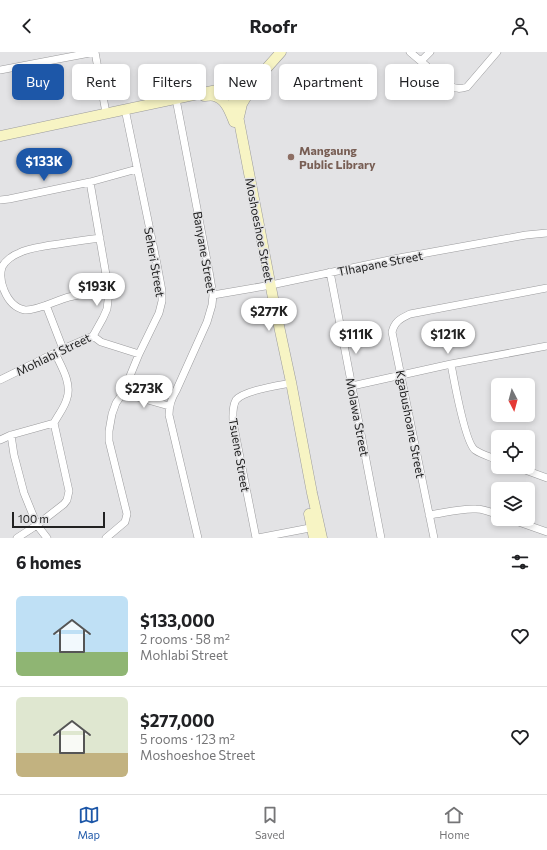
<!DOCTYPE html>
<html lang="en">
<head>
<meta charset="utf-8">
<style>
	:root { --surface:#fff; --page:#f2f2f2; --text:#202124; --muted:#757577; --line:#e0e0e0; --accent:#1d57a8 }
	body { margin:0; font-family:Commissioner,sans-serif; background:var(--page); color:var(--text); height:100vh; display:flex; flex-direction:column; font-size:15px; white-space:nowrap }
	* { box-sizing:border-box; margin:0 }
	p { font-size:13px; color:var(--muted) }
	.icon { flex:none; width:22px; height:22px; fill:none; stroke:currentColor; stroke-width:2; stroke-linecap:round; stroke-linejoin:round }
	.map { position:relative; height:486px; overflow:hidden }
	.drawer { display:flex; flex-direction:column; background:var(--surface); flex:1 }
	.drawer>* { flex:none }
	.hud { position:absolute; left:12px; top:12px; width:523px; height:36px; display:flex; gap:8px }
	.needle { width:26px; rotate:174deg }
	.fabs { position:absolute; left:491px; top:326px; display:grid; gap:8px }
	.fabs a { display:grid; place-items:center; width:44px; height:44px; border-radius:6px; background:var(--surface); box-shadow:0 2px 6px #0003; font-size:20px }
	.scale { position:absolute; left:12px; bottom:10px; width:93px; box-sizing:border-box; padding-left:4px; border:2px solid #222; border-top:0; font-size:11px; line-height:14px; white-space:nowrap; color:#222; -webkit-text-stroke:3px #e3e3e5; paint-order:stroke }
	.price { position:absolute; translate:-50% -34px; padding:0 9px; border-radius:14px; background:#fff; color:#222; font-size:13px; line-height:26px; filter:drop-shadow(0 1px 2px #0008) }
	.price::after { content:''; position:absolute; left:50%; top:24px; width:12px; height:9px; margin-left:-6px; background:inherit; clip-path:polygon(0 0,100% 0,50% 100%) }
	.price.active { background:var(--accent); color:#fff }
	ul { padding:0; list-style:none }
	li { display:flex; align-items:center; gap:12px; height:100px; padding:0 16px }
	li+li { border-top:1px solid var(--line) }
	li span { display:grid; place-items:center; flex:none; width:112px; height:80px; border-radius:6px; color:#555 }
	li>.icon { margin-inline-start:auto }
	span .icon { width:48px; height:48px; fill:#fffc; stroke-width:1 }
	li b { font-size:17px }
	h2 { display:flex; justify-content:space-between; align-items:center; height:48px; padding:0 16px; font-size:17px }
	.pill { padding:0 14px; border-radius:6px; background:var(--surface); box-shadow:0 2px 6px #0003; font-size:14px; line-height:36px }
	.pill.active { background:var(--accent); color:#fff }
	header { display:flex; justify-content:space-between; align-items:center; height:52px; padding:0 16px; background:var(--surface); font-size:18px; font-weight:700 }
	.tabs { display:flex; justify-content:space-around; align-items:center; height:56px; border-top:1px solid var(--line); background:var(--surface); font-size:11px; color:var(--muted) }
	.tabs a { display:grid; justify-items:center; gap:2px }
	.tabs .active { color:var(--accent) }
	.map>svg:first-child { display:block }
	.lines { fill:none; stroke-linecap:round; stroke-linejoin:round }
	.street-casing { stroke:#9b9b9d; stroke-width:8 }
	.secondary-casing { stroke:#9b9b9d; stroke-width:11 }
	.street { stroke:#fff; stroke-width:7 }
	.secondary { stroke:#f7f4c4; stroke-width:10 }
	.education-dot { fill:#8d6e63; stroke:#e3e3e5; stroke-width:1.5 }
	.labels { text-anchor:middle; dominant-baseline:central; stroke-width:3; stroke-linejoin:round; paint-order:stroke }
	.education-label { font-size:12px; font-weight:bold; fill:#785e54; stroke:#e3e3e5; text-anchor:start }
	.street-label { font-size:12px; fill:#222; stroke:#e3e3e5 }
</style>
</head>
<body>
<header><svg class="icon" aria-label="back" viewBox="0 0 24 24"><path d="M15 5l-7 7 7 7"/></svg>Roofr<svg class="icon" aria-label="person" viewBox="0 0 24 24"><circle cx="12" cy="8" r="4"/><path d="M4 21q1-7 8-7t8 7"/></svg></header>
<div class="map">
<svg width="547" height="486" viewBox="0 0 547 486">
	<rect width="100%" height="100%" fill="#e3e3e5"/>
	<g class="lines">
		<defs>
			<path id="street" d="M 95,0 L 106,61
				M 410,0 L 450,34 C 456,37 460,37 467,35 L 497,0
				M 421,9 L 430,0
				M 0,18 L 95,0
				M 176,47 L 209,219 L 213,243 L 212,253 L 207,270 L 176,339 C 171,347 169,354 169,363 L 198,486
				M 0,148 L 9,147 L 90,130 L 137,117
				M 100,186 C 83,188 67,191 51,193 C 41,195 28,196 19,201 C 13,203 5,209 2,215 C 0,222 1,231 4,238 C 8,248 14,256 25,258 C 37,259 57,248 69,245 C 82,242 96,241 109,240
				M 330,220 L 381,486
				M 213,243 L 271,233 L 399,206 L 526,183 L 547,181
				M 46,253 L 63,297
				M 93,284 L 101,290 L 139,302
				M 451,312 C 454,328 465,391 475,398 C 482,403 491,405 498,408
				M 0,328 L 63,297 L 93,284 L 103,266 L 107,257 L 109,240 L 90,130
				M 352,334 L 451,312 L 547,294
				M 123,341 L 169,354
				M 11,383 L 14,403 L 24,441 L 37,473 L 47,486
				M 0,388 L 11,383 L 54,371
				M 517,415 L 547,426
				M 429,463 C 444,461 461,456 476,457 C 484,457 491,460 498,463
				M 510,467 L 547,480
				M 17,486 L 37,473 L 64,452 L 67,448 L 69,439 L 54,371 C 58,363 65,355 67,346 C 72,331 61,314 55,301
				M 106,486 L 125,470 L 127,462 L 109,389 L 109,379 L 112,362 L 116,351 L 123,341 L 139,302 L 159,261 L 162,249 L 162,239 L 157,212 L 125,57
				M 256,486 L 233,370 C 233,362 232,355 236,348 C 243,339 274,334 286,332
				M 258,486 L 315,475
				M 434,486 L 401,324 L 392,280 C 395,269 400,267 410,262 L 547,236"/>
			<path id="secondary" d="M 231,35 L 239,69 L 273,246 L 291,330 L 312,441 L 322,486
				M 204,44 C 207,44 211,43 214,44 C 226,47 230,60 234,70
				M 239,65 L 242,52 L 257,27
				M 0,84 L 250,31 L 257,27 L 281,0
				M 309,462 L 314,486"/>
		</defs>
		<!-- street casing -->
		<use href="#street" class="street-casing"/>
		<!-- secondary casing -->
		<use href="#secondary" class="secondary-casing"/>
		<!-- street -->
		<use href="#street" class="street"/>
		<!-- secondary -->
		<use href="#secondary" class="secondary"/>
	</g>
	<!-- markers -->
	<circle class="education-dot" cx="291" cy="105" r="4"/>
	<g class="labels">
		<!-- education labels -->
		<g class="education-label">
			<text x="299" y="98">Mangaung<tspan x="299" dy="14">Public Library</tspan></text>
		</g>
		<!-- street labels -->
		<g class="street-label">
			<text transform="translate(260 178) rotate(79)">Moshoeshoe Street</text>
			<text transform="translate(205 200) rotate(80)">Banyane Street</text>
			<text transform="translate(155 210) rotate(80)">Seheri Street</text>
			<text transform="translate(380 211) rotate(-11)">Tlhapane Street</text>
			<text transform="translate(53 302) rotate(-26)">Mohlabi Street</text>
			<text transform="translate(358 365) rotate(79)">Molawa Street</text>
			<text transform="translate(411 372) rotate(79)">Kgabushoane Street</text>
			<text transform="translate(240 403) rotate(80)">Tsuene Street</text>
		</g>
	</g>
</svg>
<div class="fabs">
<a><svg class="needle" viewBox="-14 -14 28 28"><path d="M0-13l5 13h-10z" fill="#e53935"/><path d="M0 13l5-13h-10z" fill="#757577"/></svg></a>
<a><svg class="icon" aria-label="locate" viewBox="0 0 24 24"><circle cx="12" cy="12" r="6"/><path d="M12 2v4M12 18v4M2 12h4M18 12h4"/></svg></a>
<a><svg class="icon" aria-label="layers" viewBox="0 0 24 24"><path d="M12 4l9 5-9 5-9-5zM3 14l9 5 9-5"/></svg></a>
</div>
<div class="scale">100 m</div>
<b class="price active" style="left:44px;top:130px">$133K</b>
<b class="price" style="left:97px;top:255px">$193K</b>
<b class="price" style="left:269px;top:280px">$277K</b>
<b class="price" style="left:356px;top:303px">$111K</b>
<b class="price" style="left:448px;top:303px">$121K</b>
<b class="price" style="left:144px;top:357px">$273K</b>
<div class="hud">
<a class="pill active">Buy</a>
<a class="pill">Rent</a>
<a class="pill">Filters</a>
<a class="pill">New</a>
<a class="pill">Apartment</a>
<a class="pill">House</a>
</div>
</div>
<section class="drawer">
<h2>6 homes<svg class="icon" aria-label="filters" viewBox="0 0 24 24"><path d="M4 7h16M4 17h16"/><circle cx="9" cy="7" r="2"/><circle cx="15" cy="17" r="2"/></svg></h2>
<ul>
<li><span style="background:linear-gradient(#bfe0f5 70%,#8fb573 0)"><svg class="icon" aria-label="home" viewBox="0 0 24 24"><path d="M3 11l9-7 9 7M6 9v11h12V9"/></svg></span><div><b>$133,000</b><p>2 rooms · 58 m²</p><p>Mohlabi Street</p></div><svg class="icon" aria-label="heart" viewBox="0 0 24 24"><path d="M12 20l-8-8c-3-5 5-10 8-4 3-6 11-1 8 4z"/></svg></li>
<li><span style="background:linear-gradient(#dfe7d0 70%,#c2b280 0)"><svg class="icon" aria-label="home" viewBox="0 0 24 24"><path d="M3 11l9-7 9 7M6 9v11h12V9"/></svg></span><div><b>$277,000</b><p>5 rooms · 123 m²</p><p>Moshoeshoe Street</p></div><svg class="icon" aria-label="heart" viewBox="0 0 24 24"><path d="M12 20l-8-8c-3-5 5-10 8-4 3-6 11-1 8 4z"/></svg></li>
</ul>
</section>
<nav class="tabs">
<a class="active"><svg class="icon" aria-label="map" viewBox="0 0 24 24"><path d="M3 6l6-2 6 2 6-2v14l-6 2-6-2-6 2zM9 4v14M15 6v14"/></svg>Map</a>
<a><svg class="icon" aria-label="saved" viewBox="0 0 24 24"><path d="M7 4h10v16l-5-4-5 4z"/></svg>Saved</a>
<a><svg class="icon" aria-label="home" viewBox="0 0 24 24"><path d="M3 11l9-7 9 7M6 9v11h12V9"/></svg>Home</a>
</nav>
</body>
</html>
